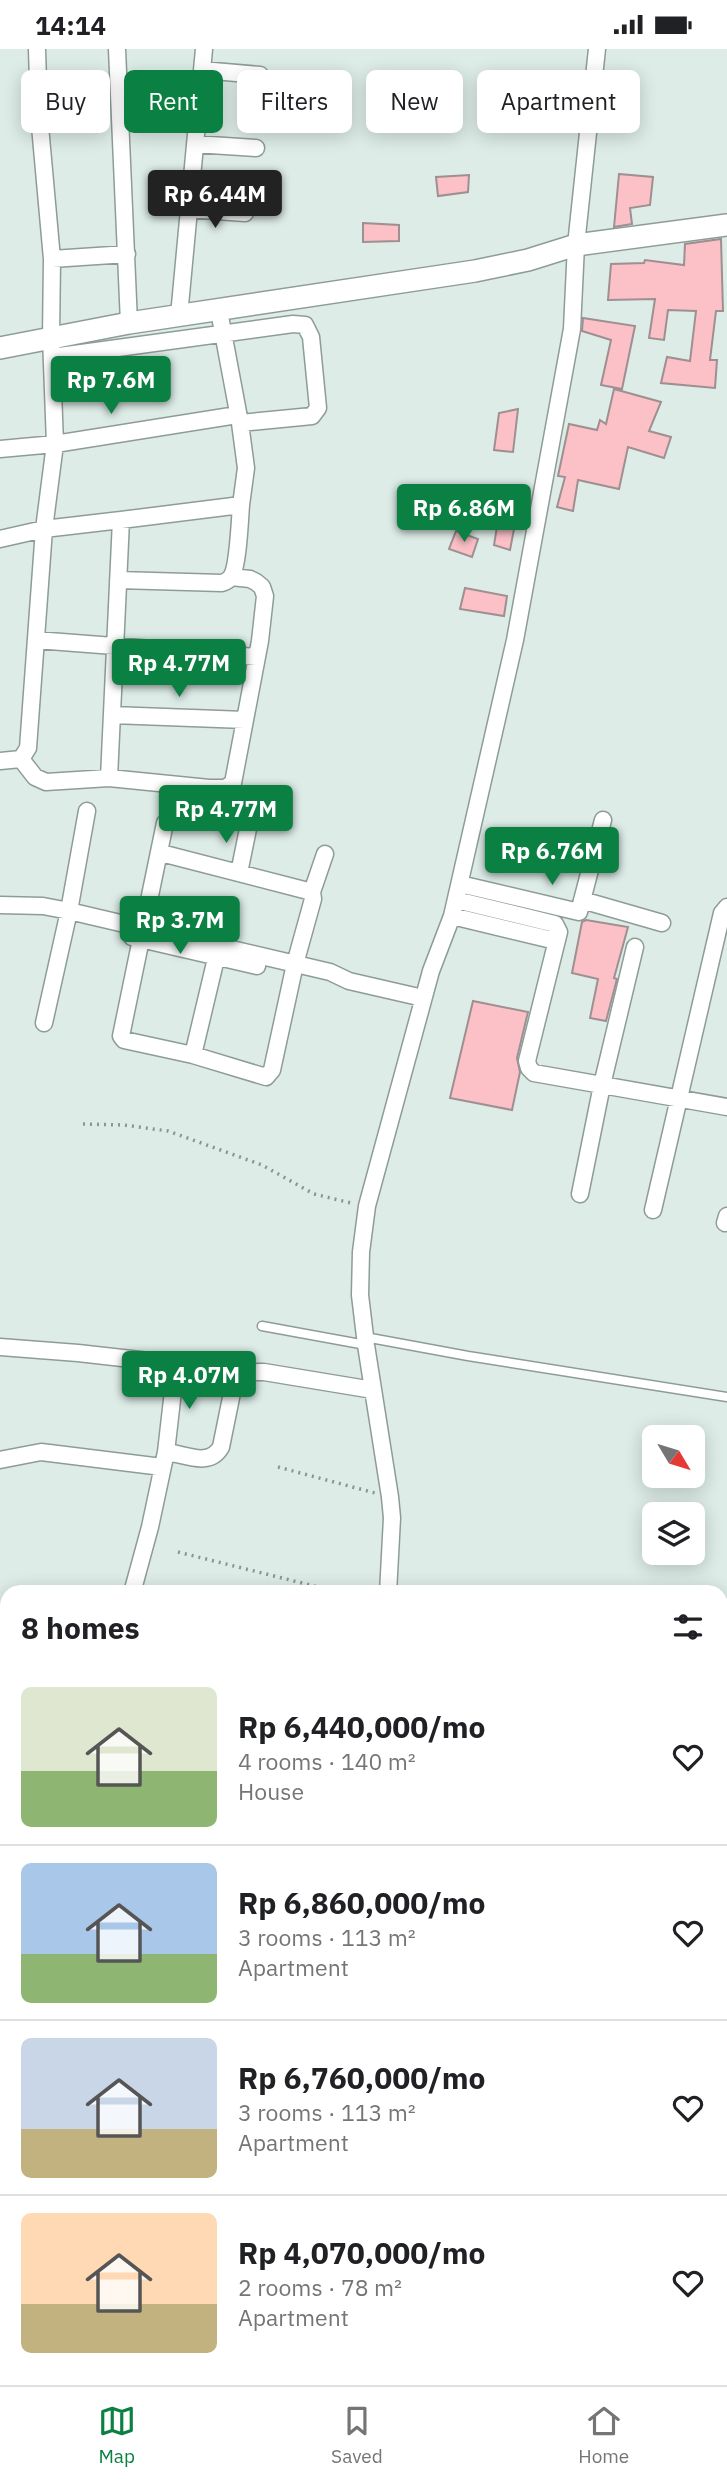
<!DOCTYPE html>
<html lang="en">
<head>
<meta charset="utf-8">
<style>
	:root { --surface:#fff; --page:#f6f6f6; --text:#202124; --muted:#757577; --line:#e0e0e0; --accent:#0b8043 }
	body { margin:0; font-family:"IBM Plex Sans",sans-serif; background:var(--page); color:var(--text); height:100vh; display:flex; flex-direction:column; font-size:26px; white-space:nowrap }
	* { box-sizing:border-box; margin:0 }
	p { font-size:23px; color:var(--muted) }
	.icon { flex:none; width:38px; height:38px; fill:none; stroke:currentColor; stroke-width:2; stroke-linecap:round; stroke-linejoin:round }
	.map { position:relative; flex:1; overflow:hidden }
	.details { position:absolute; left:0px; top:1536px; width:728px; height:800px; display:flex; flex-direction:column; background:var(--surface); border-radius:21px 21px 0 0; box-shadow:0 4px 18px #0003 }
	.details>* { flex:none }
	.banner { position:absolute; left:21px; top:21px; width:686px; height:63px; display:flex; gap:14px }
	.needle { width:46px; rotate:128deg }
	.controls { position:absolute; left:642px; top:1376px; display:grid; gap:14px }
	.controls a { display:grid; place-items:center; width:63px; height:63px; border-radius:10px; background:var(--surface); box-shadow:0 4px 18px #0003; font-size:35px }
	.price { position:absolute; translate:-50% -60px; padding:0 16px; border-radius:7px; background:var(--accent); color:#fff; font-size:23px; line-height:46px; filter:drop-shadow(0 2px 4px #0008) }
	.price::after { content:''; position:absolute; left:50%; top:42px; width:21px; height:16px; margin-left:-10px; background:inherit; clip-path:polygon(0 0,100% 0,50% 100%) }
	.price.selected { background:#222; color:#fff }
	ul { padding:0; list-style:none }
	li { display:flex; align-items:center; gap:21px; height:175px; padding:0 21px }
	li+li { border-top:2px solid var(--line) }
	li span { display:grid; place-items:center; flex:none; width:196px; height:140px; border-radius:10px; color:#555 }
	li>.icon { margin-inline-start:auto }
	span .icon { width:84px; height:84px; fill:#fffc; stroke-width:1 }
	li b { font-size:30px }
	h2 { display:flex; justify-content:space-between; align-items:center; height:84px; padding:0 21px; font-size:30px }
	.chip { padding:0 24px; border-radius:10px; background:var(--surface); box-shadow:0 4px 18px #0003; font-size:24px; line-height:63px }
	.chip.selected { background:var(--accent); color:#fff }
	.status { display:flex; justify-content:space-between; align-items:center; height:49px; padding:0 35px; background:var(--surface); direction:ltr }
	.status svg { height:19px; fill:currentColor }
	.dock { display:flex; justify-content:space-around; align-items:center; height:98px; border-top:2px solid var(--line); background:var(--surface); font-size:19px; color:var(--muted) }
	.dock a { display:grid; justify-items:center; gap:4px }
	.dock .selected { color:var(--accent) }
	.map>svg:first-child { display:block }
	.green { fill:#a3d7c7 }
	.building { fill:#fcc0c7; stroke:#9e8f91; stroke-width:2 }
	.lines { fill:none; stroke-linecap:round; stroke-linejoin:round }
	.lane-casing { stroke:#8e9c97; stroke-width:11 }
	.street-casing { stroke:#8e9c97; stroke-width:19 }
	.secondary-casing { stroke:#8e9c97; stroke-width:24 }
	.path { stroke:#8a9591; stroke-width:3.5; stroke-dasharray:2 5; stroke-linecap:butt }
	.lane { stroke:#fff; stroke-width:8 }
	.street { stroke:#fff; stroke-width:16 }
	.secondary { stroke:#fff; stroke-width:21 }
</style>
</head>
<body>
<div class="status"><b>14:14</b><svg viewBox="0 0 49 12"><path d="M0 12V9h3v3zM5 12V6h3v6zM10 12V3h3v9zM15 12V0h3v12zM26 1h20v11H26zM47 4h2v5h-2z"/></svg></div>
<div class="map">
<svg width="727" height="2336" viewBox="0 0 727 2336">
	<rect width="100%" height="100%" fill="#ddece7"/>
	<!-- green -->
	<path class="green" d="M 721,2158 L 727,2159 L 727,2336 L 673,2336 L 674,2329 L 721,2329 Z"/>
	<!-- building -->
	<path class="building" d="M 619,125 L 653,128 L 650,156 L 630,159 L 632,175 L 614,178 Z
		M 469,126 L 468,143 L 438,147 L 436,128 Z
		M 363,174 L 399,176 L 399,192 L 363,193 Z
		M 721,190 L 723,262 L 716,262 L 710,311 L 717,311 L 715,339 L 661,334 L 667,308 L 690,312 L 696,262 L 668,261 L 664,291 L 649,289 L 655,250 L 608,251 L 611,215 L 644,214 L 645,211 L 684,216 L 685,195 Z
		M 583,269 L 635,277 L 622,340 L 601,336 L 611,291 L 582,282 Z
		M 614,340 L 661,353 L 649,382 L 671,388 L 664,409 L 628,398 L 619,440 L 578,431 L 573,462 L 557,458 L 565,428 L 558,427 L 569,375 L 597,381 L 600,371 L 606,375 Z
		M 518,360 L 513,403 L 494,401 L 499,364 Z
		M 498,471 L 515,475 L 510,501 L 494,496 Z
		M 456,482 L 478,490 L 472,508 L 449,500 Z
		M 465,539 L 507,547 L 504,567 L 460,560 Z
		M 586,871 L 628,878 L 614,929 L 617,930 L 606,972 L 590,969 L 598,930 L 572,924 L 582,873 Z
		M 473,952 L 528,963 L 517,1009 L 520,1023 L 512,1061 L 450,1049 Z"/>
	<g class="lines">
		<defs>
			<path id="lane" d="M 262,1277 L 366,1296
				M 365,1288 L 468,1307 L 727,1348"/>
			<path id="street" d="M 37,0 L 39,66 L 52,210 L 51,288 L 55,395 L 237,366
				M 117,0 L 129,274
				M 202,21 L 260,26
				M 195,95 L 256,99
				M 188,160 L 245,164
				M 52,210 L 127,205
				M 179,267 L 204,0
				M 52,308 L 293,275 L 305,276 L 311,288 L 318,359 L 312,367 L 240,374
				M 0,400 L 55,395 L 44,480 L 28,699 L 21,710 L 0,712
				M 0,490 L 44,480 L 121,471
				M 118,531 L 222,534 C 225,533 229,531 231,528 C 238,519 240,469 241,456
				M 36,591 L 257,608
				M 112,666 L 245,671
				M 21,710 L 35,728 L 46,733 L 109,729 L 121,471 L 241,456 L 246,419 L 240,374 L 219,262
				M 109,729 L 209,739 L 225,739 L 233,734 L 260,592 L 265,547 L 262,538 L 256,533 L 250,530 L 231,528
				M 161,804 L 312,843 L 313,850 L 295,915 L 272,1021 L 266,1028 L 193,1006 L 124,991 L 121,987 L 165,774
				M 239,824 L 249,775
				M 460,835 L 579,863 L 603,771
				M 312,843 L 325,805
				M 456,851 L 555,875 L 559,883 L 527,1012 L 529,1019 L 534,1024 L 727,1058
				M 582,851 L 662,874
				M 0,856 L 43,857 L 69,862 L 330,923 L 349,932 L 423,949
				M 452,867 L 556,892
				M 132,888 L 257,917
				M 44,974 L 69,862 L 87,762
				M 193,1006 L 218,901
				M 580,1145 L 602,1036 L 635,898
				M 653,1161 L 722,864 L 727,858
				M 725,1174 L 727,1167
				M 0,1298 L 78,1304 L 247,1323
				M 166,1403 L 176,1316
				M 0,1411 L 41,1403 L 162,1418
				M 132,1544 L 150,1478 L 166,1403 C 185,1405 209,1419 221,1398 L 234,1334 C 242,1322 250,1323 264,1323 L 373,1341
				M 388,1544 L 392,1469 L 390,1448 L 366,1296 L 360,1246 L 361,1203 L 367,1157 L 431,922 L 452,867 L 515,591 L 572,280 L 576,196 L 597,0
				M 721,1648 L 727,1649
				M 721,1719 L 727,1720
				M 0,1860 L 7,1851
				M 321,2336 L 324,2329"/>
			<path id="secondary" d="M 0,299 L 129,274 L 475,222 L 528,211 L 576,196 L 727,176"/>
		</defs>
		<!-- lane casing -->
		<use href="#lane" class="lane-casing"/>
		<!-- street casing -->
		<use href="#street" class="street-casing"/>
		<!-- secondary casing -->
		<use href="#secondary" class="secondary-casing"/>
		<!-- path -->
		<path class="path" d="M 83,1075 L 124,1076 L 168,1082 L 262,1116 L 314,1145 L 351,1154
			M 278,1418 L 375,1444
			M 178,1503 L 342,1544
			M 0,2278 L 7,2279"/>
		<!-- lane -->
		<use href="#lane" class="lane"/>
		<!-- street -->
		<use href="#street" class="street"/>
		<!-- secondary -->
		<use href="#secondary" class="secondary"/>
	</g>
</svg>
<div class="controls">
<a><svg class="needle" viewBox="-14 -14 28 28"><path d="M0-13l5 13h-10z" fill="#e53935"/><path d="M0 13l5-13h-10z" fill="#757577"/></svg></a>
<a><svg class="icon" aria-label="layers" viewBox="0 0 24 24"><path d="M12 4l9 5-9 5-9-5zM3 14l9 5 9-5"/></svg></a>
</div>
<b class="price selected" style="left:215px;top:181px">Rp 6.44M</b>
<b class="price" style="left:111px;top:367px">Rp 7.6M</b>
<b class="price" style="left:464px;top:495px">Rp 6.86M</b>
<b class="price" style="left:179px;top:650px">Rp 4.77M</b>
<b class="price" style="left:226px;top:796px">Rp 4.77M</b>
<b class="price" style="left:552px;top:838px">Rp 6.76M</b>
<b class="price" style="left:180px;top:907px">Rp 3.7M</b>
<b class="price" style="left:189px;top:1362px">Rp 4.07M</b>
<div class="banner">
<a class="chip">Buy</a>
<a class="chip selected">Rent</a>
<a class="chip">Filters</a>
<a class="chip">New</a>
<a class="chip">Apartment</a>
</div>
<section class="details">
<h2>8 homes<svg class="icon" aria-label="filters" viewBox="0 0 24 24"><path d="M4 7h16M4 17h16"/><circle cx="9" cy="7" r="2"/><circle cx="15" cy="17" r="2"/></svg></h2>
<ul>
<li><span style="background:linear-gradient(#dfe7d0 60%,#8fb573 0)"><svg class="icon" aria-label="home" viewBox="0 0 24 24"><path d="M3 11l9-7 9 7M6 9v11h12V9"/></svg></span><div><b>Rp 6,440,000/mo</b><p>4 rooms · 140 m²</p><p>House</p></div><svg class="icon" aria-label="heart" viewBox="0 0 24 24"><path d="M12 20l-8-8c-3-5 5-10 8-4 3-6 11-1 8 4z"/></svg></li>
<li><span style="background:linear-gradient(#a9c7e8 65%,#8fb573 0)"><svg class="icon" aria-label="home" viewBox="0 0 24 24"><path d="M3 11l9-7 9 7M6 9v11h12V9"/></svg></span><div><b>Rp 6,860,000/mo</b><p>3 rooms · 113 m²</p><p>Apartment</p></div><svg class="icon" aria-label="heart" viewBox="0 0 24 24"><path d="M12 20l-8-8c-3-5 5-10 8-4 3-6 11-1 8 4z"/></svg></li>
<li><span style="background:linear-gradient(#c9d6e8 65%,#c2b280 0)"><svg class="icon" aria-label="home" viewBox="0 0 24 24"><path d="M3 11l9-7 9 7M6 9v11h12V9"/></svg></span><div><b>Rp 6,760,000/mo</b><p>3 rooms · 113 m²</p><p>Apartment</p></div><svg class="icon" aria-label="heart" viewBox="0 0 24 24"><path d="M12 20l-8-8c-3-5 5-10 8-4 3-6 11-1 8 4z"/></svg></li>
<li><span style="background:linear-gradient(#ffd9b3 65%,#c2b280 0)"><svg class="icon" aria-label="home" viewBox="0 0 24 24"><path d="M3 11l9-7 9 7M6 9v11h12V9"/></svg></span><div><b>Rp 4,070,000/mo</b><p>2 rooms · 78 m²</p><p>Apartment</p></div><svg class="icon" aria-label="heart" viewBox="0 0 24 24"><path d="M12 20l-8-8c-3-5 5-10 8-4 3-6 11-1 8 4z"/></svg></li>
</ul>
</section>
</div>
<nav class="dock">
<a class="selected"><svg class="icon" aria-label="map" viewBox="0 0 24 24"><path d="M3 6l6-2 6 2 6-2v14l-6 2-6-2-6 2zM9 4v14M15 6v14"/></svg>Map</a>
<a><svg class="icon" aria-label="saved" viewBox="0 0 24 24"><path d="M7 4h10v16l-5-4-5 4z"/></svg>Saved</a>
<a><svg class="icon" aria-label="home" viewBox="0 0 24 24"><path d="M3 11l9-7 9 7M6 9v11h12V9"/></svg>Home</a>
</nav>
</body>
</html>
